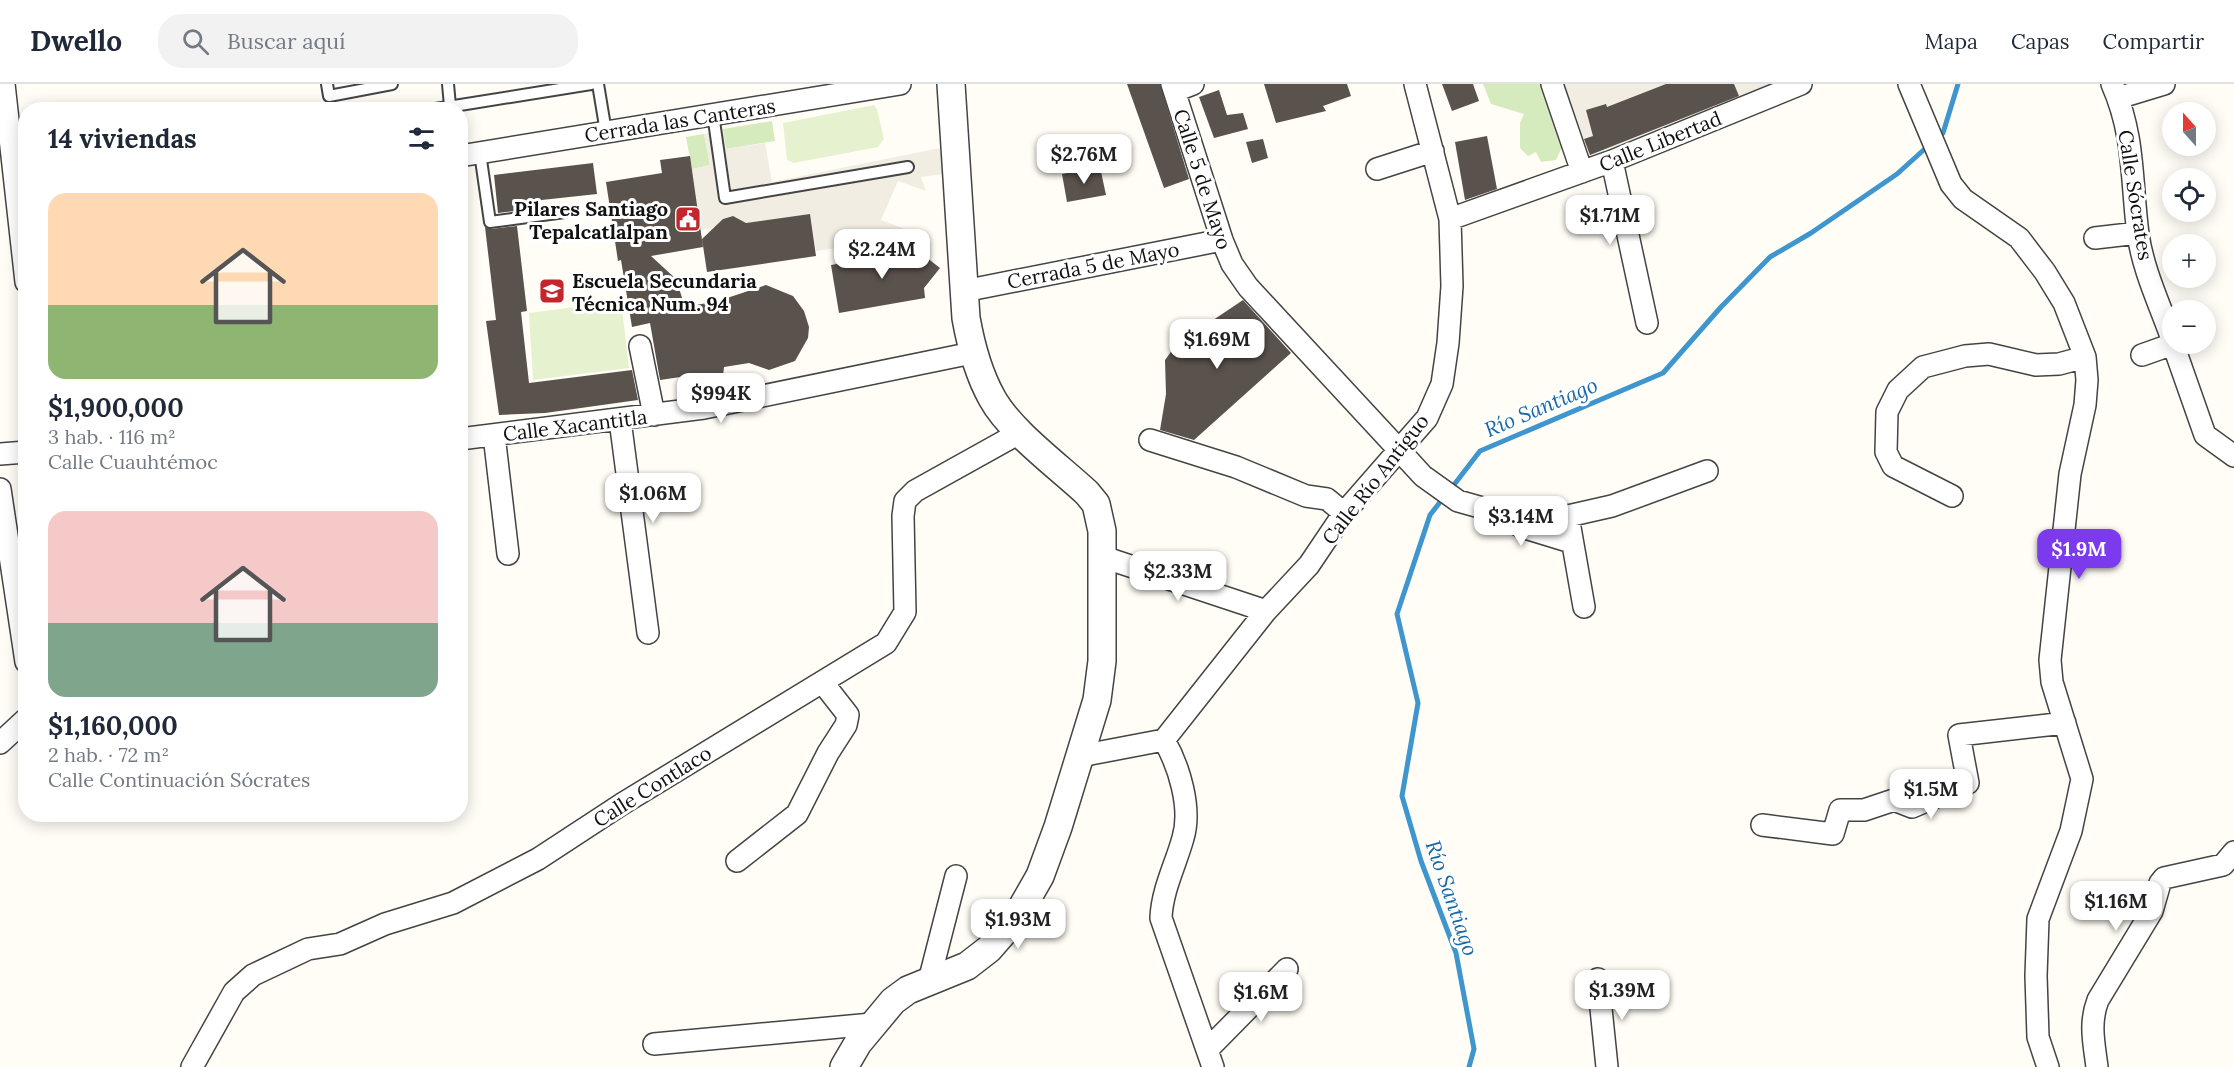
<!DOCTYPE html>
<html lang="es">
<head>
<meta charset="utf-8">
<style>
	:root { --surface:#fff; --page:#f2f2f3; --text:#1f2937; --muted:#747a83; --line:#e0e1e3; --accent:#7c3aed }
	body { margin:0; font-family:Lora,serif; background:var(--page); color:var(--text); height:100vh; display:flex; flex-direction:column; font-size:22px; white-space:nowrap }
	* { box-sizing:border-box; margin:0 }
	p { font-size:20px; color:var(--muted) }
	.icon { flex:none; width:33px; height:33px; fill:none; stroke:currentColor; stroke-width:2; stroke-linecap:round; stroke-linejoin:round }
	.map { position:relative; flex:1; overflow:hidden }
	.panel { position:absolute; left:18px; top:18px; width:450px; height:720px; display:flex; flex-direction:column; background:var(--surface); border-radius:24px; box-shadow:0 3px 15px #0003 }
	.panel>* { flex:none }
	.needle { width:39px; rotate:339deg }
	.buttons { position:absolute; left:2162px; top:18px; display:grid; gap:12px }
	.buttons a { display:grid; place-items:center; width:54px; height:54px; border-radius:50%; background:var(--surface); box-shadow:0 3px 15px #0003; font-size:30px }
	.price { position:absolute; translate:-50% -51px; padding:0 14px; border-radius:12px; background:#fff; color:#222; font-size:20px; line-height:39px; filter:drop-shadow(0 2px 3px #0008) }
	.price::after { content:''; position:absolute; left:50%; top:36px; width:18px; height:14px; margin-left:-9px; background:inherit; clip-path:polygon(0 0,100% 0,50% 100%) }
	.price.current { background:var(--accent); color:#fff }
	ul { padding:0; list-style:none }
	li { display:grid; align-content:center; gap:12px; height:318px; padding:0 30px }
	li span { display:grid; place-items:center; height:186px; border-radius:18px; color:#555 }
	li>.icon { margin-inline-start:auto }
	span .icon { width:108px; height:108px; fill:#fffc; stroke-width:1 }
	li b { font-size:26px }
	h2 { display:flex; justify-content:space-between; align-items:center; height:72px; padding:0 30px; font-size:26px }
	header { display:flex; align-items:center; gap:36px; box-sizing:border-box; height:84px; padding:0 30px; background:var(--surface); border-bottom:2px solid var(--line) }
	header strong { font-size:28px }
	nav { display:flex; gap:33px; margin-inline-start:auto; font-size:21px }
	.search { width:420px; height:54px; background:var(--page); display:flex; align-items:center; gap:15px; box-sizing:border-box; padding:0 21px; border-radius:24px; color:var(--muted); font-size:22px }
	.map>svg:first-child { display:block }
	.green { fill:#d5ebbd }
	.pitch { fill:#e6f2cf }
	.plaza { fill:#f1ede2 }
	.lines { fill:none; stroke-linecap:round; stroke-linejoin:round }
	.stream { stroke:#3f96cf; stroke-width:5 }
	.building { fill:#5a524d }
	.service-casing { stroke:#444; stroke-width:14 }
	.minor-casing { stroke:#444; stroke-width:24 }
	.tertiary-casing { stroke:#444; stroke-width:30 }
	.service { stroke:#fff; stroke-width:10 }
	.minor { stroke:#fff; stroke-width:21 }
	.tertiary { stroke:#fff; stroke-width:27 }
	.labels { text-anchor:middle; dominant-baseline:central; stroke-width:6; stroke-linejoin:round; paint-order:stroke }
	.street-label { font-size:20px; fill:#111; stroke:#fff }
	.poi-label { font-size:20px; font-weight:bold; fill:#111; stroke:#fff; text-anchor:end }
	.water-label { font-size:21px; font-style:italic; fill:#1768a6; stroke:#fff }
</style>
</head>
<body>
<header>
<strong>Dwello</strong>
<div class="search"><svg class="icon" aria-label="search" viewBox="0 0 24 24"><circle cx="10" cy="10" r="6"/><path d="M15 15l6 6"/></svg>Buscar aquí</div>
<nav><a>Mapa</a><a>Capas</a><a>Compartir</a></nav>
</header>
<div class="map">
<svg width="2234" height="983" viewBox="0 0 2234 983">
	<rect width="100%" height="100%" fill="#fffdf5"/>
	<!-- green -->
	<path class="green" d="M 1483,0 L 1543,0 L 1563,61 L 1556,76 L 1541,78 L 1536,68 L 1528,72 L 1520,64 L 1520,39 L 1524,30 L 1491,20 Z
		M 772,37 L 775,57 L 726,65 L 723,45 Z
		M 704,50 L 710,81 L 692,85 L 686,53 Z"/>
	<!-- pitch -->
	<path class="pitch" d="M 874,21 L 877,25 L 884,55 L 878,63 L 794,79 L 787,76 L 783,39 Z
		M 621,217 L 629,284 L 533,296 L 529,229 Z"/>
	<!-- plaza -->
	<path class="plaza" d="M 1561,0 L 1789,0 L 1590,79 Z
		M 723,45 L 726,65 L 765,59 L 772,98 L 940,64 L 943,90 L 921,93 L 926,107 L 898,97 L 881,136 L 915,149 L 866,160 L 816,167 L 810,130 L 746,139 L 732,132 L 723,135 L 717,143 L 701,146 L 692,85 L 710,81 L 704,50 Z"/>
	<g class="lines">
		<!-- stream -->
		<path class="stream" d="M 1938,54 L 1943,49 L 1958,0
			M 1450,406 L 1480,367 L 1663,289 L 1721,223 L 1770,173 L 1811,149 L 1897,90 L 1928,62
			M 1444,413 L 1430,431 L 1397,530 L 1418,619 L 1402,712 L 1421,777 L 1456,869 L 1474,965 L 1469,983"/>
	</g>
	<!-- building -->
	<path class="building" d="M 1127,0 L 1160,0 L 1189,95 L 1164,104 Z
		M 1264,0 L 1347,0 L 1351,12 L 1323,22 L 1326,27 L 1276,39 Z
		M 1442,0 L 1473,0 L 1479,17 L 1452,27 Z
		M 1666,0 L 1734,0 L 1739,12 L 1590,71 L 1584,55 L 1593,52 L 1586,26 L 1606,20 L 1607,23 Z
		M 1219,6 L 1227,31 L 1243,29 L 1248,45 L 1214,54 L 1199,13 Z
		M 1487,52 L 1497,105 L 1465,116 L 1455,58 Z
		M 1263,55 L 1268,74 L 1252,79 L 1246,58 Z
		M 690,72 L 703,163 L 651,172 L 676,195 L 685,223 L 718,217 L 766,201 L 793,212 L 804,227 L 809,243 L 808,254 L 795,277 L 769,286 L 749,279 L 724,283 L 722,301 L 711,308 L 703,307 L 698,302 L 694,291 L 660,296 L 650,239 L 632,243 L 621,176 L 618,177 L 606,98 L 662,89 L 660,76 Z
		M 593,79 L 597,110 L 514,119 L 515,127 L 498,129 L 494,91 Z
		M 1100,83 L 1106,111 L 1067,118 L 1062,90 Z
		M 810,130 L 816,172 L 707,188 L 702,155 L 723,135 L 733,132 L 746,139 Z
		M 517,142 L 527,227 L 521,228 L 529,299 L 632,286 L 638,316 L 545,329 L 499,331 L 486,237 L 496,236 L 485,143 L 491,145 Z
		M 917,166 L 940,184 L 924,204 L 925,214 L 839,229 L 831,181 Z
		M 1243,216 L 1291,269 L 1194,356 L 1160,346 L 1166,310 L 1165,276 L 1176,261 Z"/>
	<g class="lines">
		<defs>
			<path id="service" d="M 327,0 L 329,12 L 392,0
				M 448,0 L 450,22
				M 598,0 L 606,48
				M 429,26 L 591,0
				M 713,30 L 725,114 L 908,83
				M 480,69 L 490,138 L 565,128"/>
			<path id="minor" d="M 4,0 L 26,198
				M 1172,0 L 1222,156 L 1232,180 L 1248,203 L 1400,367 L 1423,392 L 1458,417 L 1490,426 L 1568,432 L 1612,422 L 1707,387
				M 1552,0 L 1582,88
				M 1909,0 L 1951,100 L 1963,115 L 2019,154 L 2045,188 L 2064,219 L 2085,273 L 2087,296 L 2085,321 L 2070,390 L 2050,576 L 2052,598 L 2082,695 L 2071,747 L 2038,835 L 2036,892 L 2038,953 L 2048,983
				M 2112,0 C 2135,52 2131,96 2138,150 C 2143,186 2160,221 2172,255
				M 1175,7 L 1193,0
				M 2118,14 L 2164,0
				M 460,72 L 900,0
				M 1612,77 L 1647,239
				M 1377,85 L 1433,67
				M 1450,135 L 1612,77 L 1801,0
				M 2095,154 L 2138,149
				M 964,207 L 1222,156
				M 2173,260 L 2205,351 L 2234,372
				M 640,262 L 654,331
				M 2142,271 L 2173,260
				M 620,336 L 648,549
				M 494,351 L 508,470
				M 460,355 L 704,324 L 972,269
				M 1150,356 L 1236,383 L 1306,412 L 1327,415 L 1344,429
				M 0,370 L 26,368
				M 0,405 L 26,578
				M 1952,412 L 1893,382 L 1886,368 L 1887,328 L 1898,306 L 1923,283 L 1965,272 L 1989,270 L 2036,281 L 2059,280 L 2085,273
				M 1496,429 L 1522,443 L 1571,458
				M 1568,432 L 1584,523
				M 1103,473 L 1266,527
				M 1164,656 C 1179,682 1192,724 1183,754 C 1176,780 1162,806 1161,834 L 1213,983
				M 0,659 L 26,635
				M 1080,672 L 1164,656 L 1266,527 L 1309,481 L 1344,429 L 1427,334 L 1442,300 L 1448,259 L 1452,202 L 1450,135 L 1415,0
				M 1762,741 L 1833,750 L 1840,726 L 1864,726 L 1894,716 L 1912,723 L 1968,699 L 1959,651 L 2065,639
				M 737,777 L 797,730 L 828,669 L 846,641 L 848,631 L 823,599
				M 1598,895 L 1607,983
				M 929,897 L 956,792
				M 654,960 L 872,940
				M 1208,965 L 1287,885
				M 192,983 L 234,908 L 253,891 L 308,865 L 340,860 L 385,840 L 453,819 L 538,775 L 622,720 L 886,559 L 905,528 L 903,432 L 905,417 L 915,407 L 1021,348
				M 2097,983 C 2094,959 2089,939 2098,916 L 2152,827 L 2160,799 L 2164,794 L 2223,781 L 2234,768"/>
			<path id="tertiary" d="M 844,983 L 858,959 L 893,917 L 908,906 L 967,882 L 989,865 L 1016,834 L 1040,792 L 1058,743 L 1097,616 L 1102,577 L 1102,447 L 1096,420 L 1087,409 C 1058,382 1010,347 992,314 C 978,289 971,262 966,234 L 951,0"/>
		</defs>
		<!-- service casing -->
		<use href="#service" class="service-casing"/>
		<!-- minor casing -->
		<use href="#minor" class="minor-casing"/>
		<!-- tertiary casing -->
		<use href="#tertiary" class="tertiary-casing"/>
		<!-- service -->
		<use href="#service" class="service"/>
		<!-- minor -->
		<use href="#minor" class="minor"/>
		<!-- tertiary -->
		<use href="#tertiary" class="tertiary"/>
	</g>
	<!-- icons -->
	<defs>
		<symbol id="civic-square" viewBox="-11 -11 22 22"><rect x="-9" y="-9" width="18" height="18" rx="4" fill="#c4262e" stroke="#fff"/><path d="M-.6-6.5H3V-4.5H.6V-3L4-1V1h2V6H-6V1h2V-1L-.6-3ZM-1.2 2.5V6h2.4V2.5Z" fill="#fff"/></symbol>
		<symbol id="school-square" viewBox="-11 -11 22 22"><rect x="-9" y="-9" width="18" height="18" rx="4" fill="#c4262e" stroke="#fff"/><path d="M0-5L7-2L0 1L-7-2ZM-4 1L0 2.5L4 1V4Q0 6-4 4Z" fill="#fff"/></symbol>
	</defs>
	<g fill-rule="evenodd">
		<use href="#civic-square" x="673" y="120" width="30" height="30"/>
		<use href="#school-square" x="537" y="192" width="30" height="30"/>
	</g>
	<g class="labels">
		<!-- street labels -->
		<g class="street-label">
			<text transform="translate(680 36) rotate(-9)">Cerrada las Canteras</text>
			<text transform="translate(1660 57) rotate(-22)">Calle Libertad</text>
			<text transform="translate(1203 95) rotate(72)">Calle 5 de Mayo</text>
			<text transform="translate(2136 111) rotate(81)">Calle Sócrates</text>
			<text transform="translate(1093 181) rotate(-11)">Cerrada 5 de Mayo</text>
			<text transform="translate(575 341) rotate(-7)">Calle Xacantitla</text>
			<text transform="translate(1375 395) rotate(-52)">Calle Río Antiguo</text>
			<text transform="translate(652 702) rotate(-32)">Calle Contlaco</text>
		</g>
		<!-- poi labels -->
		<g class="poi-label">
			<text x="668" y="124">Pilares Santiago<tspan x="668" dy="23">Tepalcatlalpan</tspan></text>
			<text x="572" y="196" text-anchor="start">Escuela Secundaria<tspan x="572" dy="23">Técnica Num. 94</tspan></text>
		</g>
		<!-- water labels -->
		<g class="water-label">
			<text transform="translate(1541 323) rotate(-23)">Río Santiago</text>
			<text transform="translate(1452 814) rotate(71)">Río Santiago</text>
		</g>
	</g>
</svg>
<div class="buttons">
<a><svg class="needle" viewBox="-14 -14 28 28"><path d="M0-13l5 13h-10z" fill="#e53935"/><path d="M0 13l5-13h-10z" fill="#747a83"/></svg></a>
<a><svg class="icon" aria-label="locate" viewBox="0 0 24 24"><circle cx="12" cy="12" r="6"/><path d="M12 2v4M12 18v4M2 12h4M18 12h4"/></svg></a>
<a>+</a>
<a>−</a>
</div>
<b class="price" style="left:1084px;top:101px">$2.76M</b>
<b class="price" style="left:1610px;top:162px">$1.71M</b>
<b class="price" style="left:882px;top:196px">$2.24M</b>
<b class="price" style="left:1217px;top:286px">$1.69M</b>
<b class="price" style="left:721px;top:340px">$994K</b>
<b class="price" style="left:653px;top:440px">$1.06M</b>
<b class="price" style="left:1521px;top:463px">$3.14M</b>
<b class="price current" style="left:2079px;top:496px">$1.9M</b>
<b class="price" style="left:1178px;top:518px">$2.33M</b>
<b class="price" style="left:1931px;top:736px">$1.5M</b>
<b class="price" style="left:2116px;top:848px">$1.16M</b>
<b class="price" style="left:1018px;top:866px">$1.93M</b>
<b class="price" style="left:1622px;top:937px">$1.39M</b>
<b class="price" style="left:1261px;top:939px">$1.6M</b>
<section class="panel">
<h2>14 viviendas<svg class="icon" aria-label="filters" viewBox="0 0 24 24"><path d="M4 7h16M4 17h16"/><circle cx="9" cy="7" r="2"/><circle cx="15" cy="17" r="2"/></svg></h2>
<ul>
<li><span style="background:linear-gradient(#ffd9b3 60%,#8fb573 0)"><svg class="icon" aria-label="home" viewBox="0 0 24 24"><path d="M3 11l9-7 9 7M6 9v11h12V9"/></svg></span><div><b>$1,900,000</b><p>3 hab. · 116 m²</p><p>Calle Cuauhtémoc</p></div></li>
<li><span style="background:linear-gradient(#f6c9c9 60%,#7fa58c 0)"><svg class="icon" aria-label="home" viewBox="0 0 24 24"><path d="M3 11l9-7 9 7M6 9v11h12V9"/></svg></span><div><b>$1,160,000</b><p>2 hab. · 72 m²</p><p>Calle Continuación Sócrates</p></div></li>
</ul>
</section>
</div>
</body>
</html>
